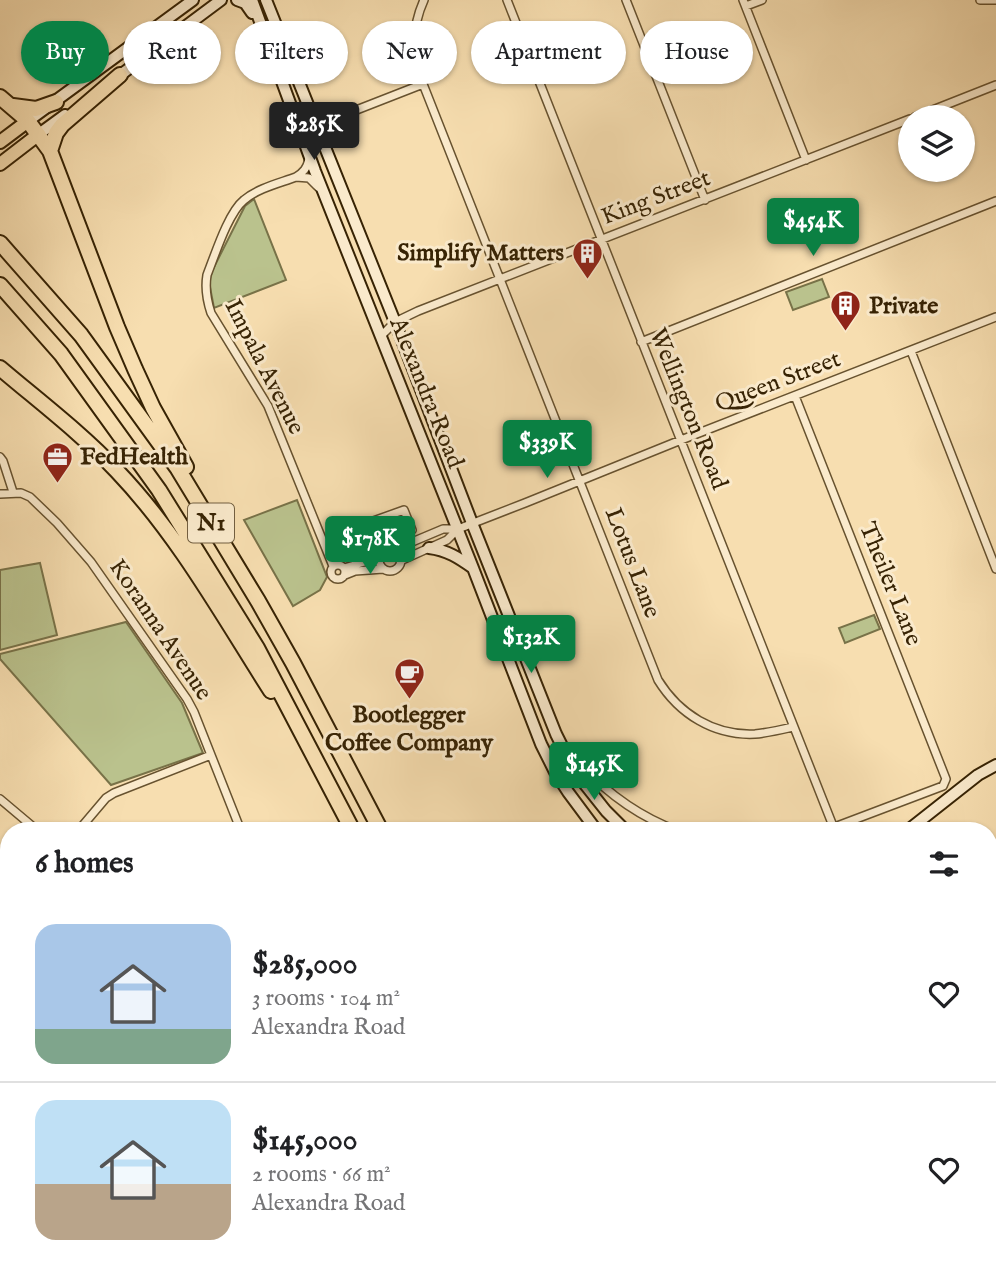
<!DOCTYPE html>
<html lang="en">
<head>
<meta charset="utf-8">
<style>
	:root { --surface:#fff; --page:#f6f6f6; --text:#202124; --muted:#757577; --line:#e0e0e0; --accent:#0b8043 }
	body { margin:0; font-family:"IM FELL English",serif; background:var(--page); color:var(--text); height:100vh; display:flex; flex-direction:column; font-size:26px; white-space:nowrap }
	* { box-sizing:border-box; margin:0 }
	p { font-size:23px; color:var(--muted) }
	.icon { flex:none; width:38px; height:38px; fill:none; stroke:currentColor; stroke-width:2; stroke-linecap:round; stroke-linejoin:round }
	.map { position:relative; flex:1; overflow:hidden }
	.panel { position:absolute; left:0px; top:822px; width:998px; height:450px; display:flex; flex-direction:column; background:var(--surface); border-radius:28px 28px 0 0; box-shadow:0 2px 5px #0004 }
	.panel>* { flex:none }
	.banner { position:absolute; left:21px; top:21px; width:956px; height:63px; display:flex; gap:14px }
	.tools { position:absolute; left:898px; top:105px; display:grid; gap:14px }
	.tools a { display:grid; place-items:center; width:77px; height:77px; border-radius:50%; background:var(--surface); box-shadow:0 2px 5px #0004; font-size:35px }
	.price { position:absolute; translate:-50% -60px; padding:0 16px; border-radius:7px; background:var(--accent); color:#fff; font-size:23px; line-height:46px; filter:drop-shadow(0 2px 4px #0008) }
	.price::after { content:''; position:absolute; left:50%; top:42px; width:21px; height:16px; margin-left:-10px; background:inherit; clip-path:polygon(0 0,100% 0,50% 100%) }
	.price.selected { background:#222; color:#fff }
	ul { padding:0; list-style:none }
	li { display:flex; align-items:center; gap:21px; height:175px; padding:0 35px }
	li+li { border-top:2px solid var(--line) }
	li span { display:grid; place-items:center; flex:none; width:196px; height:140px; border-radius:21px; color:#555 }
	li>.icon { margin-inline-start:auto }
	span .icon { width:84px; height:84px; fill:#fffc; stroke-width:1 }
	li b { font-size:30px }
	h2 { display:flex; justify-content:space-between; align-items:center; height:84px; padding:0 35px; font-size:30px }
	.pill { padding:0 24px; border-radius:32px; background:var(--surface); box-shadow:0 2px 5px #0004; font-size:24px; line-height:63px }
	.pill.selected { background:var(--accent); color:#fff }
	.map>svg:first-child { display:block }
	.green { fill:#bac28d; stroke:#787248; stroke-width:2 }
	.lines { fill:none; stroke-linecap:round; stroke-linejoin:round }
	.street-casing { stroke:#67522f; stroke-width:10 }
	.secondary-casing { stroke:#372304; stroke-width:14 }
	.primary-casing { stroke:#372304; stroke-width:16 }
	.highway-casing { stroke:#372304; stroke-width:18 }
	.street { stroke:#faeacc; stroke-width:7 }
	.secondary { stroke:#faeacc; stroke-width:10 }
	.primary { stroke:#f7deb0; stroke-width:12 }
	.highway { stroke:#f7deb0; stroke-width:14 }
	.labels { text-anchor:middle; dominant-baseline:central; stroke-width:6; stroke-linejoin:round; paint-order:stroke }
	.shield { fill:#faeacc; stroke:#725f40; stroke-width:2 }
	.shield-label { font-size:23px; font-weight:bold; fill:#372304 }
	.street-label { font-size:24px; fill:#372304; stroke:#faeacc }
	.poi-label { font-size:24px; font-weight:bold; fill:#372304; stroke:#faeacc; text-anchor:start }
</style>
</head>
<body>
<div class="map">
<svg width="996" height="1271" viewBox="0 0 996 1271">
	<rect width="100%" height="100%" fill="#f7deb0"/>
	<filter id="stains"><feTurbulence type="fractalNoise" baseFrequency=".00286" numOctaves="4"/><feColorMatrix values="0 0 0 0 .2 0 0 0 0 .09 0 0 0 0 .02 0 0 0 .5 -.17"/></filter>
	<radialGradient id="worn" r=".72"><stop offset=".6" stop-color="#630" stop-opacity="0"/><stop offset="1" stop-color="#630" stop-opacity=".3"/></radialGradient>
	<!-- green -->
	<path class="green" d="M 254,199 L 286,280 L 214,308 L 209,282 L 212,271 L 245,206 Z
		M 822,279 L 829,297 L 793,310 L 786,292 Z
		M 297,500 L 327,577 L 320,590 L 293,606 L 244,520 Z
		M 40,563 L 57,635 L 0,650 L 0,570 Z
		M 874,615 L 880,629 L 845,643 L 839,628 Z
		M 126,622 L 182,703 L 203,753 L 111,785 L 0,659 L 0,654 Z
		M 0,1098 L 9,1103 L 9,1167 L 0,1161 Z
		M 144,1264 L 243,1264 L 254,1271 L 155,1271 Z"/>
	<g class="lines">
		<defs>
			<path id="street" d="M 424,0 C 410,31 414,53 423,84 L 658,680 C 679,714 714,736 755,734 C 767,733 780,730 793,727
				M 507,0 L 835,831
				M 626,0 L 705,200
				M 743,0 L 806,160
				M 980,0 L 996,0
				M 746,6 L 762,0
				M 341,116 L 423,84
				M 915,117 L 996,85
				M 309,159 C 307,168 304,172 296,177 C 280,183 258,188 244,200 C 228,213 215,255 207,275 C 205,287 207,301 211,313 L 268,406 L 333,566
				M 296,177 L 309,178 L 318,187
				M 381,336 L 395,322 L 418,311 L 910,119
				M 641,342 L 996,201
				M 911,351 L 996,569
				M 795,396 L 946,779 L 943,786 L 824,831
				M 0,457 L 3,461 L 13,492
				M 0,494 L 21,493 L 30,497 L 57,523 L 91,562 L 187,699 L 194,712 L 241,831
				M 337,534 L 404,510 L 412,530
				M379 560a11 11 0 1 1 22 0a11 11 0 1 1-22 0Z
				M 393,550 L 443,529 L 458,529 L 525,503 L 681,440 L 996,317
				M 400,561 L 447,540 L 458,529
				M331 572a7 7 0 1 1 14 0a7 7 0 1 1-14 0Z
				M 344,568 L 375,559 L 379,555
				M 345,575 L 355,571 L 383,569
				M 581,765 C 609,795 640,817 678,831
				M 0,799 L 38,831
				M 78,831 L 106,798 L 114,793 L 211,755
				M 989,896 L 996,910
				M 0,923 L 9,912
				M 989,964 L 996,960
				M 0,1033 L 9,1035
				M 989,1050 L 996,1046
				M 0,1237 L 9,1243
				M 43,1264 L 55,1271
				M 361,1264 L 364,1271
				M 97,1271 L 104,1264
				M 440,1271 L 444,1264"/>
			<path id="secondary" d="M 237,0 L 245,3 L 252,13
				M 252,0 L 315,171 L 473,568 L 541,744 L 555,772 L 568,792 L 597,831
				M 266,0 L 395,322 L 472,523 L 556,734 L 575,772 L 606,811 L 626,831
				M 115,79 L 221,0
				M 28,121 L 193,0
				M 39,134 L 65,115
				M 429,548 C 447,550 459,558 473,568
				M 907,831 L 978,775 L 996,765
				M 989,1165 L 996,1172
				M 989,1193 L 996,1199
				M 541,1271 L 546,1264
				M 559,1271 L 565,1264"/>
			<path id="primary" d="M 0,142 L 28,121
				M 0,164 L 39,134"/>
			<path id="highway" d="M 0,97 L 28,121 L 50,151 L 117,327 L 135,369 L 153,408 L 186,467
				M 13,106 L 36,109 L 56,102
				M 50,151 L 56,133 L 62,125 L 120,75
				M 0,243 L 81,335 L 178,469 L 258,601 L 293,663 L 381,831
				M 0,285 L 61,354 L 159,490 L 257,648 L 353,831
				M 0,368 C 40,402 81,433 117,471 C 179,536 223,616 271,691
				M 580,1264 L 584,1271
				M 608,1264 L 612,1271"/>
		</defs>
		<!-- street casing -->
		<use href="#street" class="street-casing"/>
		<!-- secondary casing -->
		<use href="#secondary" class="secondary-casing"/>
		<!-- primary casing -->
		<use href="#primary" class="primary-casing"/>
		<!-- highway casing -->
		<use href="#highway" class="highway-casing"/>
		<!-- street -->
		<use href="#street" class="street"/>
		<!-- secondary -->
		<use href="#secondary" class="secondary"/>
		<!-- primary -->
		<use href="#primary" class="primary"/>
		<!-- highway -->
		<use href="#highway" class="highway"/>
	</g>
	<!-- icons -->
	<defs>
		<symbol id="building-pin" viewBox="-11 -11 22 30"><path d="M0 17L-7.5 6A9.5 9.5 0 1 1 7.5 6Z" fill="#8f2418" stroke="#faeacc"/><path d="M-4-6H4V6H1V3H-1V6H-4ZM-2.5-4.3h1.7v1.8h-1.7ZM.8-4.3h1.7v1.8H.8ZM-2.5-1h1.7V.8h-1.7ZM.8-1h1.7V.8H.8Z" fill="#fff"/></symbol>
		<symbol id="office-pin" viewBox="-11 -11 22 30"><path d="M0 17L-7.5 6A9.5 9.5 0 1 1 7.5 6Z" fill="#8f2418" stroke="#faeacc"/><path d="M-6-3h4V-5.5h4V-3h4V5H-6ZM-1-4.5V-3h2v-1.5ZM-6 0V1H6V0Z" fill="#fff"/></symbol>
		<symbol id="cafe-pin" viewBox="-11 -11 22 30"><path d="M0 17L-7.5 6A9.5 9.5 0 1 1 7.5 6Z" fill="#8f2418" stroke="#faeacc"/><path d="M-5.5-4.5H6V0H3Q3 3.5 0 3.5H-2.5Q-5.5 3.5-5.5 0ZM3-3.2v2h1.7v-2ZM-6 4.5H4V6H-6Z" fill="#fff"/></symbol>
	</defs>
	<g fill-rule="evenodd">
		<use href="#building-pin" x="570" y="236" width="35" height="47"/>
		<use href="#building-pin" x="828" y="288" width="35" height="47"/>
		<use href="#office-pin" x="40" y="440" width="35" height="47"/>
		<use href="#cafe-pin" x="392" y="656" width="35" height="47"/>
	</g>
	<g class="labels">
		<!-- shield labels -->
		<rect class="shield" x="188" y="503.5" width="46" height="39" rx="5"/>
		<g class="shield-label">
			<text x="211" y="523">N1</text>
		</g>
		<!-- street labels -->
		<g class="street-label">
			<text transform="translate(656 198) rotate(-21)">King Street</text>
			<text transform="translate(264 367) rotate(63)">Impala Avenue</text>
			<text transform="translate(778 382) rotate(-21)">Queen Street</text>
			<text transform="translate(426 393) rotate(68)">Alexandra Road</text>
			<text transform="translate(688 409) rotate(68)">Wellington Road</text>
			<text transform="translate(632 563) rotate(69)">Lotus Lane</text>
			<text transform="translate(890 584) rotate(68)">Theiler Lane</text>
			<text transform="translate(160 630) rotate(56)">Koranna Avenue</text>
		</g>
		<!-- poi labels -->
		<g class="poi-label">
			<text x="564" y="253" text-anchor="end">Simplify Matters</text>
			<text x="869" y="306">Private</text>
			<text x="80" y="457">FedHealth</text>
			<text x="409" y="715" text-anchor="middle">Bootlegger<tspan x="409" dy="28">Coffee Company</tspan></text>
		</g>
	</g>
	<rect width="100%" height="100%" filter="url(#stains)"/>
	<rect width="100%" height="100%" fill="url(#worn)"/>
</svg>
<div class="tools">
<a><svg class="icon" aria-label="layers" viewBox="0 0 24 24"><path d="M12 4l9 5-9 5-9-5zM3 14l9 5 9-5"/></svg></a>
</div>
<b class="price selected" style="left:314px;top:162px">$285K</b>
<b class="price" style="left:813px;top:258px">$454K</b>
<b class="price" style="left:547px;top:480px">$339K</b>
<b class="price" style="left:370px;top:576px">$178K</b>
<b class="price" style="left:531px;top:675px">$132K</b>
<b class="price" style="left:594px;top:802px">$145K</b>
<div class="banner">
<a class="pill selected">Buy</a>
<a class="pill">Rent</a>
<a class="pill">Filters</a>
<a class="pill">New</a>
<a class="pill">Apartment</a>
<a class="pill">House</a>
</div>
<section class="panel">
<h2>6 homes<svg class="icon" aria-label="filters" viewBox="0 0 24 24"><path d="M4 7h16M4 17h16"/><circle cx="9" cy="7" r="2"/><circle cx="15" cy="17" r="2"/></svg></h2>
<ul>
<li><span style="background:linear-gradient(#a9c7e8 75%,#7fa58c 0)"><svg class="icon" aria-label="home" viewBox="0 0 24 24"><path d="M3 11l9-7 9 7M6 9v11h12V9"/></svg></span><div><b>$285,000</b><p>3 rooms · 104 m²</p><p>Alexandra Road</p></div><svg class="icon" aria-label="heart" viewBox="0 0 24 24"><path d="M12 20l-8-8c-3-5 5-10 8-4 3-6 11-1 8 4z"/></svg></li>
<li><span style="background:linear-gradient(#bfe0f5 60%,#b9a48a 0)"><svg class="icon" aria-label="home" viewBox="0 0 24 24"><path d="M3 11l9-7 9 7M6 9v11h12V9"/></svg></span><div><b>$145,000</b><p>2 rooms · 66 m²</p><p>Alexandra Road</p></div><svg class="icon" aria-label="heart" viewBox="0 0 24 24"><path d="M12 20l-8-8c-3-5 5-10 8-4 3-6 11-1 8 4z"/></svg></li>
</ul>
</section>
</div>
</body>
</html>
